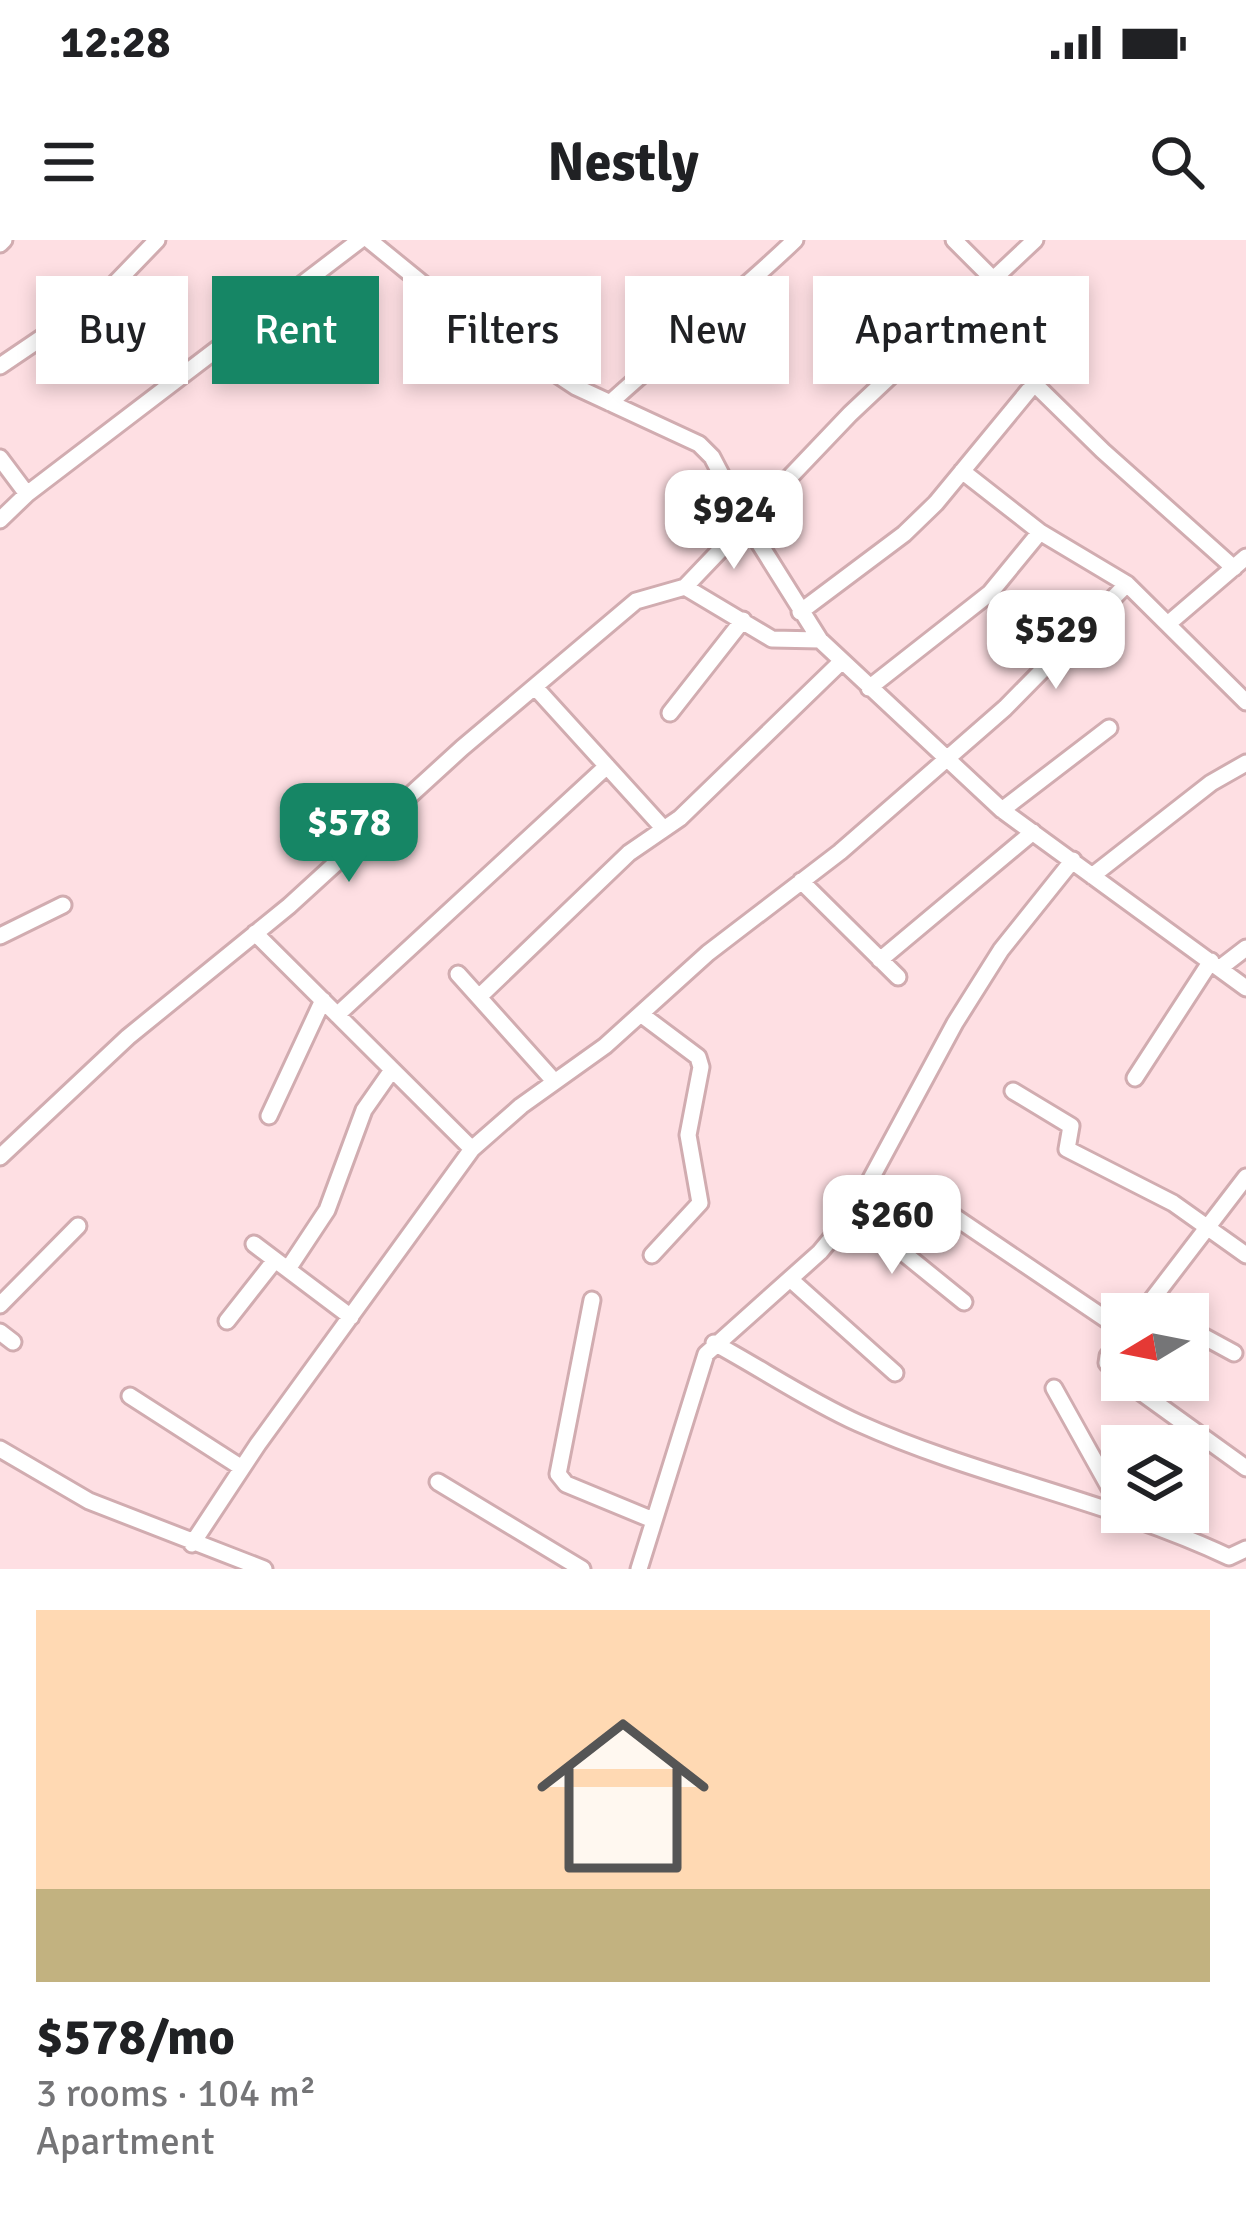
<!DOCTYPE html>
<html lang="en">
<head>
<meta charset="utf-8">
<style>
	:root { --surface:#fff; --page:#f2f2f2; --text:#202124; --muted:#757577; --accent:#168665 }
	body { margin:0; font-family:Signika,sans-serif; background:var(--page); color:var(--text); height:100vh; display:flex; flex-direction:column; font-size:45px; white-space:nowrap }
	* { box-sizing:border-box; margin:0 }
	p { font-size:39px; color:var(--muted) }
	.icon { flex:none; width:66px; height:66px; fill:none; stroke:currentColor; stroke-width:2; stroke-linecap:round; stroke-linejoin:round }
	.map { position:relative; height:1329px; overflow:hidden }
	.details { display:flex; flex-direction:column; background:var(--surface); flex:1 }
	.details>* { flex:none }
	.guide { position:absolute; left:36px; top:36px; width:1176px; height:108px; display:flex; gap:24px }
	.needle { width:78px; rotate:260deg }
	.fabs { position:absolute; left:1101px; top:1053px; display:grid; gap:24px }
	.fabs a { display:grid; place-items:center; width:108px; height:108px; border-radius:0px; background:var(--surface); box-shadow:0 6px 18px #0003; font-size:60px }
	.price { position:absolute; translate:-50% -102px; padding:0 27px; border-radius:24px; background:#fff; color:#222; font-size:39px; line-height:78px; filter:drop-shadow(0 3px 6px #0008) }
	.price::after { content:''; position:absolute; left:50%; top:72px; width:36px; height:27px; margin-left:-18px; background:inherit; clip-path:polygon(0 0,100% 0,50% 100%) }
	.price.on { background:var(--accent); color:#fff }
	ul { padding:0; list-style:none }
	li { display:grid; align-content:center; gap:24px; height:636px; padding:0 36px }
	li span { display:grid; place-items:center; height:372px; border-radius:0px; color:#555 }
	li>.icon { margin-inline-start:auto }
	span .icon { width:216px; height:216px; fill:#fffc; stroke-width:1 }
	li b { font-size:51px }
	.pill { padding:0 42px; border-radius:0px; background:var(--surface); box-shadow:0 6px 18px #0003; font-size:42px; line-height:108px }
	.pill.on { background:var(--accent); color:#fff }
	.status { display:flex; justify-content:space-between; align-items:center; height:84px; padding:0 60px; background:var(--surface); direction:ltr }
	.status svg { height:33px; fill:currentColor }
	header { display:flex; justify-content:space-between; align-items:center; height:156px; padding:0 36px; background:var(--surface); font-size:54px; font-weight:700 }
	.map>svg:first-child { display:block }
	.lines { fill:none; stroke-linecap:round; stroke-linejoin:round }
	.minor-casing { stroke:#d1acb0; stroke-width:21 }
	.minor { stroke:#fff; stroke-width:15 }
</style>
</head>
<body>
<div class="status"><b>12:28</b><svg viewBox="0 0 49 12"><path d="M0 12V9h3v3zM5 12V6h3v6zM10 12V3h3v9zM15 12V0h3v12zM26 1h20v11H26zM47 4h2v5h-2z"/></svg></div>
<header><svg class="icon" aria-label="menu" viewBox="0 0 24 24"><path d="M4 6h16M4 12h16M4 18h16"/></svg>Nestly<svg class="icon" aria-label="search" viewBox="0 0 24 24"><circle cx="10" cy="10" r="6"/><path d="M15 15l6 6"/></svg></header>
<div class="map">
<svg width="1246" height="1329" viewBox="0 0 1246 1329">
	<rect width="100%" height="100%" fill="#fedfe3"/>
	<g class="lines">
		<defs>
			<path id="minor" d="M 369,0 L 434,53 L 576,147 L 699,204 L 712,217 L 746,282 L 820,400 L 1002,570 L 1246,748
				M 954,0 L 993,39
				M 0,4 L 4,0
				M 998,108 L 1103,211 L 1234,328
				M 0,126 L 102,57 L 157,0
				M 610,163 C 671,107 736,57 795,0
				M 0,218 L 27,254
				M 962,231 L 1040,292 L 1127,344 L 1246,462
				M 0,280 L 27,254 L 360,0
				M 685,347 L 772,399 L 820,400
				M 800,372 L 904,294 L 936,263 L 1034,144
				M 1169,383 L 1246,317
				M 535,447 L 664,589
				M 869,448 L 990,353 L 1040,292
				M 670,473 L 743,380
				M 1002,570 L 1109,488
				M 1092,636 L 1211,543 L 1246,523
				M 801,641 L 898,737
				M 255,693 L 472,909
				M 0,696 L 63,665
				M 880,720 L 1033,592
				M 1220,728 L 1246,708
				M 458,734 L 554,841
				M 479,757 L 629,613 L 680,578 L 842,421
				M 337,775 L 607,526
				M 642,775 L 698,817 L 701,827 L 688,895 L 700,963 L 652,1015
				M 1135,838 L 1211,721
				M 1013,851 L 1071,886 L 1067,909 L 1173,963 L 1246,1015
				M 269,876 L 323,760
				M 0,917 L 128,797 L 289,666 L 462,508 L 636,361 L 685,347 L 850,174 L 1035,0
				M 946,971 L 1122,1090
				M 853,972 L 964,1062
				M 254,1004 L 351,1077
				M 288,1029 L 327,970 L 364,870 L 392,830
				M 790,1039 L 895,1133
				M 592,1060 L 558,1234 L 566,1244 L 653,1280
				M 0,1065 L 78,986
				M 1141,1074 L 1246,937
				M 227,1081 L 275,1020
				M 1188,1088 L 1234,1113
				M 0,1092 L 13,1102
				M 1122,1098 L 1108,1116 L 1107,1123 L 1122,1139
				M 714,1103 C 762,1129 809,1161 858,1183 C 978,1237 1110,1261 1229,1317 L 1246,1309
				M 1124,1140 L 1246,1228
				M 1054,1148 L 1122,1270
				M 130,1156 L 242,1228
				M 0,1209 L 89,1261 L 264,1329
				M 438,1242 L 582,1329
				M 192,1304 L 258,1204 L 472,909 L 521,866 L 605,806 L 708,713 L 840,612 L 1005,468 L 1127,344
				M 639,1329 L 706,1114 L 820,1012 L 853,972 L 955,783 L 1001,710 L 1073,620"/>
		</defs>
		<!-- minor casing -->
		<use href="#minor" class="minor-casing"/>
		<!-- minor -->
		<use href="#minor" class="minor"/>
	</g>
</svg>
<div class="fabs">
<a><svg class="needle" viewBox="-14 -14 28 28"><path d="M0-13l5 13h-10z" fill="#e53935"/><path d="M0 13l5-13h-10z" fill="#757577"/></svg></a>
<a><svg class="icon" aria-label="layers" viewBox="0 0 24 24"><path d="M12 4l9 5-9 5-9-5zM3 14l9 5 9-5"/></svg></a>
</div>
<b class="price" style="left:734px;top:332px">$924</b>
<b class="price" style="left:1056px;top:452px">$529</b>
<b class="price on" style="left:349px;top:645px">$578</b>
<b class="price" style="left:892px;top:1037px">$260</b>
<div class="guide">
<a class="pill">Buy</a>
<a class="pill on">Rent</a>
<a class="pill">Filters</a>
<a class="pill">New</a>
<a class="pill">Apartment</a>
</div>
</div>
<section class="details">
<ul>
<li><span style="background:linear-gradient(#ffd9b3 75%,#c2b280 0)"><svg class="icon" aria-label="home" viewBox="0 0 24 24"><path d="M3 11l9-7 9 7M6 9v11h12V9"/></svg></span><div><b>$578/mo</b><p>3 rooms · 104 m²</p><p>Apartment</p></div></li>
</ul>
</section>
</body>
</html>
